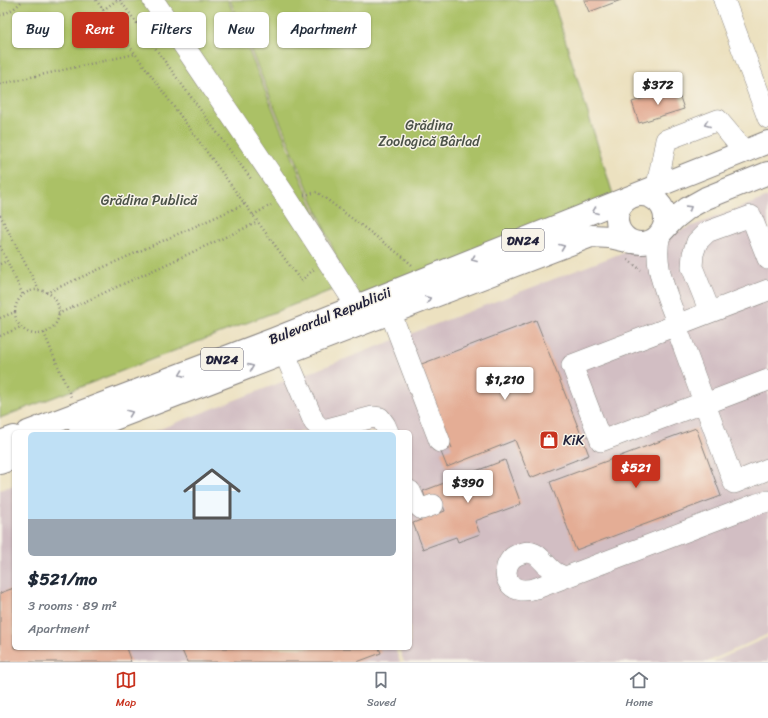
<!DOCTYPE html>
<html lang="en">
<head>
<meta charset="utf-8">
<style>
	:root { --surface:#fff; --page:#f2f2f3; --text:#1f2937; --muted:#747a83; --line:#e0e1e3; --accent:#c8321e }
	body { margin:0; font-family:Sriracha,sans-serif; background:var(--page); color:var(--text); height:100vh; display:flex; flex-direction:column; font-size:15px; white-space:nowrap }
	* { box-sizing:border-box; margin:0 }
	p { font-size:13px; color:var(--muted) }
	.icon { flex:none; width:22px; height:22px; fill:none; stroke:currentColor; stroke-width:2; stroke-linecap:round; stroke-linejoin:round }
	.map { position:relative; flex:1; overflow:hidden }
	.side { position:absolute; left:12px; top:430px; width:400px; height:220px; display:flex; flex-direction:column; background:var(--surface); border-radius:6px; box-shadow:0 1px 3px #0004 }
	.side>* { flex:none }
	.banner { position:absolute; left:12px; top:12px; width:400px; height:36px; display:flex; gap:8px }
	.price { position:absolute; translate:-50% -34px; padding:0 9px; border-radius:4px; background:#fff; color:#222; font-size:13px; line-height:26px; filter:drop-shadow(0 1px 2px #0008) }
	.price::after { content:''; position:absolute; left:50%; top:24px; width:12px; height:9px; margin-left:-6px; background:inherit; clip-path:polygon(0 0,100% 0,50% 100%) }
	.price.current { background:var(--accent); color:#fff }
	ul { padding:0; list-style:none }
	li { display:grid; align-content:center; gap:8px; height:212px; padding:0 16px }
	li+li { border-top:1px solid var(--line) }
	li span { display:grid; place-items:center; height:124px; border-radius:6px; color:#555 }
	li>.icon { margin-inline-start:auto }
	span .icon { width:72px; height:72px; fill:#fffc; stroke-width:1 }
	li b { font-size:17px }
	.tag { padding:0 14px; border-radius:6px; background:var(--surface); box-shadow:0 1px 3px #0004; font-size:14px; line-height:36px }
	.tag.current { background:var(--accent); color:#fff }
	.tab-bar { display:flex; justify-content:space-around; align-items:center; height:56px; border-top:1px solid var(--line); background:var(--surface); font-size:11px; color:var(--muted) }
	.tab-bar a { display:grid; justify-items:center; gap:2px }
	.tab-bar .current { color:var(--accent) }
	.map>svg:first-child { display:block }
	.industrial { fill:#d2bec3 }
	.green { fill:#abc166; stroke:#667250 }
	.building { fill:#e4ad95 }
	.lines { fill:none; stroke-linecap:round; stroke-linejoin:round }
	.minor-casing { stroke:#87827e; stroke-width:22 }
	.major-casing { stroke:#87827e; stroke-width:24 }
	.path { stroke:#87827e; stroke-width:2.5; stroke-dasharray:1 3; stroke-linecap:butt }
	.minor { stroke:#fff; stroke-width:21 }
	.major { stroke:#fff; stroke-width:22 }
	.oneway { stroke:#9c9ca7 }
	.labels { text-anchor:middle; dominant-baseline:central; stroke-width:3; stroke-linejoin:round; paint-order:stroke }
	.shield { fill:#f7f3e8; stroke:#62616f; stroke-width:1 }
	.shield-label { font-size:13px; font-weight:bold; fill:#22223b }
	.park-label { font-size:14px; fill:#4b5248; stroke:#f7f3e8 }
	.street-label { font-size:14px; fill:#22223b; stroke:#f7f3e8 }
	.poi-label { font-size:14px; fill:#22223b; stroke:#f7f3e8; text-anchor:start }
</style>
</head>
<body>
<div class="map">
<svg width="768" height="662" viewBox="0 0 768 662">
	<rect width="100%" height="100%" fill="#f7f3e8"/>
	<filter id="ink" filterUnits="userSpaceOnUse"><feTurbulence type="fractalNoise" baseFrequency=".025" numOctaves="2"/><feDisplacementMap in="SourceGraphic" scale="8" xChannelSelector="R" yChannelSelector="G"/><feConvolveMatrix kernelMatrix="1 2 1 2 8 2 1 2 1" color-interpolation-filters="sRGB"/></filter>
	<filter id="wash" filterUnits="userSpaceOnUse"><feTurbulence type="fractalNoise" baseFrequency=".012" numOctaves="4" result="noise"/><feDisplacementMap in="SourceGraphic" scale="16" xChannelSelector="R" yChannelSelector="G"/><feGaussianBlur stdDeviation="0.9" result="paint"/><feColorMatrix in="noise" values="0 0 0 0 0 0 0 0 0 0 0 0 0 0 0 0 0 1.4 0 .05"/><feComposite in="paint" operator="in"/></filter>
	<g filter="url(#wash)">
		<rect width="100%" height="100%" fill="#ece1c0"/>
		<!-- industrial -->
		<path class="industrial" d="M 768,197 L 768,634 L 707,662 L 404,662 L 399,648 L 410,648 L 410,432 L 319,432 L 298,377 Z
			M 295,377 L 315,432 L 152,432 Z
			M 14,485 L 14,648 L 395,648 L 400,662 L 0,662 L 0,490 Z
			M 768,637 L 768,662 L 713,662 Z"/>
		<!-- green -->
		<path class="green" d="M 0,0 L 228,0 L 345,285 L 0,418 Z
			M 230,0 L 553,0 L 615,201 L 356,305 Z"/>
		<g id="blocks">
			<!-- building -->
			<path class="building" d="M 584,0 L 621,0 L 589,12 Z
				M 677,88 L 684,109 L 639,123 L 632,102 Z
				M 536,320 L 589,455 L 530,478 L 515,440 L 447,467 L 441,452 L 452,448 L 419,365 Z
				M 696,428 L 721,496 L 576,550 L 550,482 Z
				M 505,460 L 521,504 L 475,521 L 480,534 L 458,542 L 456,537 L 423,549 L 413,523 L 445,511 L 439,496 L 426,500 L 423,491 Z
				M 14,588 L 14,648 L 126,648 L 131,662 L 0,662 L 0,593 Z
				M 181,648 L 379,648 L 381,653 L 357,662 L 187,662 Z"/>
		</g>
	</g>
	<g filter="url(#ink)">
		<use href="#blocks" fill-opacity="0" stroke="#87827e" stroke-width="1"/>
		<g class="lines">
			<defs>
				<path id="minor" d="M 153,0 L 287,198 L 356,305
					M 724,0 L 768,118
					M 657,186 L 666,140 L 718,120 L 745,152
					M 660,234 C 654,259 661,280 670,304 C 674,314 678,323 679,334 L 734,483 L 768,469
					M 768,290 L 572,365 L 601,441 L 697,405 L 705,404 L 768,380
					M 710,312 L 692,267 L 693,254 L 697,242 L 707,232 L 751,216 L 768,259
					M 391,314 L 440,442
					M 285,354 L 314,422 L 319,427 L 324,430 L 373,417 L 380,418 L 385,425 L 388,432
					M 410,491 L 416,504 L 422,509 L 433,505
					M 565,577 C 562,576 559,575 556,573 C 542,565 539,545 517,555 C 505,560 501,580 515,588 C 521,591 530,590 537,588 L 757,504 L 768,501"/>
				<path id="major" d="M617 219a24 24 0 1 1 48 0a24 24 0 1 1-48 0Z
					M 660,234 L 674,219 L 688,208 L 706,198 L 768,173
					M 28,432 L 274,339 L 768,142
					M 80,432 L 591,236 L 610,237 L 632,242
					M 0,442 L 14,437
					M 0,463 L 14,458"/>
			</defs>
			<!-- minor casing -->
			<use href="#minor" class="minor-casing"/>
			<!-- major casing -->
			<use href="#major" class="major-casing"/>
			<!-- path -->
			<path class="path" d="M 96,0 L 301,281 L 314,269
				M 120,0 L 251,179
				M 103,10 L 117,0
				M 0,15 C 10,12 16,8 23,0
				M 0,84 L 135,54
				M 304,195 L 317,192 L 403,257 L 412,265
				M 0,215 L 39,290
				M 253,215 L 271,205
				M 0,246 L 23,295
				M 628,260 L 641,270
				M 0,264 L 7,261
				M15 312a22 22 0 1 1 44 0a22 22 0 1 1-44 0Z
				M 46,293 L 245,204
				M 58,314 L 258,222
				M 0,318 L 15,312
				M 44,333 L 71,397
				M 0,336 L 21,327"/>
			<!-- minor -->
			<use href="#minor" class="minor"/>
			<!-- major -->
			<use href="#major" class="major"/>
		</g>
		<!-- one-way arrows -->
		<defs><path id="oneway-chevron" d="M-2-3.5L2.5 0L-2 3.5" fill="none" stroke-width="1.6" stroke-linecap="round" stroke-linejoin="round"/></defs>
		<g class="oneway">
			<use href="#oneway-chevron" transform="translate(707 124) rotate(159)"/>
			<use href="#oneway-chevron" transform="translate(689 208) rotate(-32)"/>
			<use href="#oneway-chevron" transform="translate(595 211) rotate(159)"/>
			<use href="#oneway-chevron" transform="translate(562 247) rotate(-21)"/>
			<use href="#oneway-chevron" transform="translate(474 259) rotate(159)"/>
			<use href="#oneway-chevron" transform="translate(428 299) rotate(-21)"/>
			<use href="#oneway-chevron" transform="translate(251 367) rotate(-21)"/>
			<use href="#oneway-chevron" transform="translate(182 374) rotate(159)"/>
			<use href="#oneway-chevron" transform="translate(130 413) rotate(-21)"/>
		</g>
	</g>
	<!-- icons -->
	<defs>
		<symbol id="shop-square" viewBox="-11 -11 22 22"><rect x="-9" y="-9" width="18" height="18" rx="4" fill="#c8321e" stroke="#f7f3e8"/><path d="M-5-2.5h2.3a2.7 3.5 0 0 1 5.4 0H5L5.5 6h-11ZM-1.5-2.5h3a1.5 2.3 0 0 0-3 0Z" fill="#fff"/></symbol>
	</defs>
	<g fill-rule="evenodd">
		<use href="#shop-square" x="538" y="429" width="22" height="22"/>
	</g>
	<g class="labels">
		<!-- shield labels -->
		<g class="shield">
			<rect x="502" y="229" width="42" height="22" rx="3"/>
			<rect x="201" y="348" width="42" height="22" rx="3"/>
		</g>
		<g class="shield-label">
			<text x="523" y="240">DN24</text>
			<text x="222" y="359">DN24</text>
		</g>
		<!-- park labels -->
		<g class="park-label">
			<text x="429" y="125">Grădina<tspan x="429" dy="16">Zoologică Bârlad</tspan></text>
			<text x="149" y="200">Grădina Publică</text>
		</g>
		<!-- street labels -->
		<g class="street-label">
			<text transform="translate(330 316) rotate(-22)">Bulevardul Republicii</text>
		</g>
		<!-- poi labels -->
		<g class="poi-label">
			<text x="563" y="440">KiK</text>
		</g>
	</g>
</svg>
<b class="price" style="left:658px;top:106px">$372</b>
<b class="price" style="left:505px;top:401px">$1,210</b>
<b class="price current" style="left:636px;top:489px">$521</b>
<b class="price" style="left:468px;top:504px">$390</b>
<div class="banner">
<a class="tag">Buy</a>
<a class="tag current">Rent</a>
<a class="tag">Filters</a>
<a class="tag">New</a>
<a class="tag">Apartment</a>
</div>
<section class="side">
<ul>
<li><span style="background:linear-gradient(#bfe0f5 70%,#9aa5b1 0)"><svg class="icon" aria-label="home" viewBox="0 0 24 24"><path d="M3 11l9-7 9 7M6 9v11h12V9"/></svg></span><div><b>$521/mo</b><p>3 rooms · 89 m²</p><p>Apartment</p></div></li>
</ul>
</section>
</div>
<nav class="tab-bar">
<a class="current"><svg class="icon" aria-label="map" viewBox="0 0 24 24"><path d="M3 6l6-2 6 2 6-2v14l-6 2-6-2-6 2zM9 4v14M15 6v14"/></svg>Map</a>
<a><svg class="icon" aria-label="saved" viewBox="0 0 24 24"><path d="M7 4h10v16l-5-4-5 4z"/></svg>Saved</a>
<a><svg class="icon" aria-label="home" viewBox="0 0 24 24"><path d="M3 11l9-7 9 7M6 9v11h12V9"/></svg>Home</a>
</nav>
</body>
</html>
